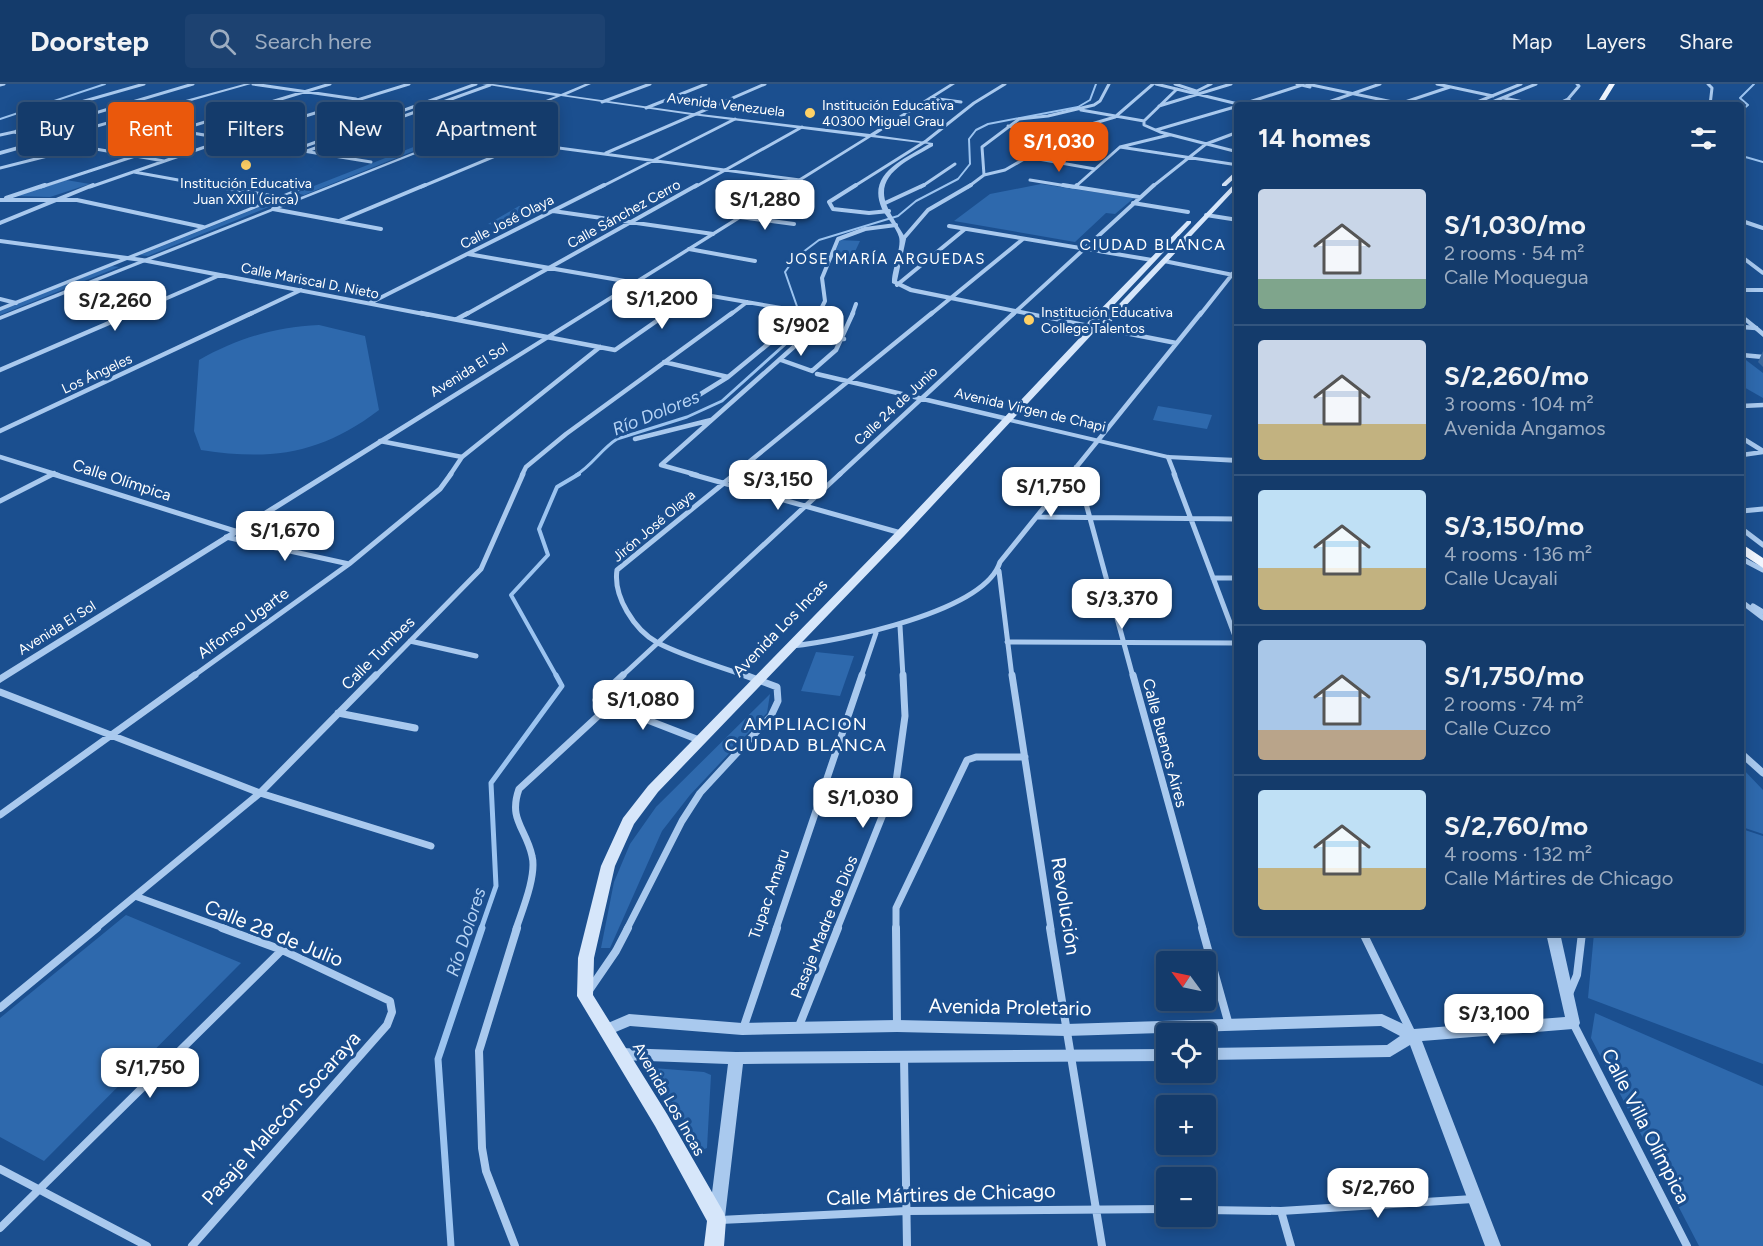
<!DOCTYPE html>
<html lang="en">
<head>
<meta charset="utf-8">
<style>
	:root { --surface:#143b6b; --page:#1d4271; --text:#f1f3f6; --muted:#9dadc1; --line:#33557e; --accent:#ea580c }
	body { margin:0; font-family:Figtree,sans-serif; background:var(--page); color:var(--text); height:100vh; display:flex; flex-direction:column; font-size:22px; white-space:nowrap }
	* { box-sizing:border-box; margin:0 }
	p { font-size:20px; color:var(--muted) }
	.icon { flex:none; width:33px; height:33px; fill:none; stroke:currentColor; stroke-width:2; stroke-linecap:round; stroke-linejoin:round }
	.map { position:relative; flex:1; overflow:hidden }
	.panel { position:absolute; left:1234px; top:18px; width:510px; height:834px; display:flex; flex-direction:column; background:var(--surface); border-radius:6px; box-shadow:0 3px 15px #0003,0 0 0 2px var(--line) }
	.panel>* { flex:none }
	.guide { position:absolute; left:18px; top:18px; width:570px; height:54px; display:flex; gap:12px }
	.needle { width:39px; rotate:303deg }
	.tools { position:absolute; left:1156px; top:867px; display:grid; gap:12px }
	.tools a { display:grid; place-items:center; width:60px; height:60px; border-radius:6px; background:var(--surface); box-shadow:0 3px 15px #0003,0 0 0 2px var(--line); font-size:30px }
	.price { position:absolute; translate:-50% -51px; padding:0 14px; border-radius:12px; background:#fff; color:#222; font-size:20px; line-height:39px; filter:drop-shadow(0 2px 3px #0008) }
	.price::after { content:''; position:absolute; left:50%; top:36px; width:18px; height:14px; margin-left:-9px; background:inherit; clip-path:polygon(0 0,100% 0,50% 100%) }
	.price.on { background:var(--accent); color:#fff }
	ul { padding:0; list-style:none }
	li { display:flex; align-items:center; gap:18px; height:150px; padding:0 24px }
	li+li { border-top:2px solid var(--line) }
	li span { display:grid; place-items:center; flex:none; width:168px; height:120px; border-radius:6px; color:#555 }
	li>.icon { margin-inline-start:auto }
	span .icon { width:72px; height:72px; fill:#fffc; stroke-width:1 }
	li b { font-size:26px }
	h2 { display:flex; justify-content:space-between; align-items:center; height:72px; padding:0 24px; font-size:26px }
	.chip { padding:0 21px; border-radius:6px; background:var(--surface); box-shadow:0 3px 15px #0003,0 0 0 2px var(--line); font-size:21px; line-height:54px }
	.chip.on { background:var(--accent); color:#fff }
	header { display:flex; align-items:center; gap:36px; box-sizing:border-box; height:84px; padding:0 30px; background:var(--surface); border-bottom:2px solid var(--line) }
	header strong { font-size:28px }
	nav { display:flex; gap:33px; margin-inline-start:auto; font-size:21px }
	.search { width:420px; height:54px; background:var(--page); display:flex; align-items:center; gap:15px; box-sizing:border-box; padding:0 21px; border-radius:6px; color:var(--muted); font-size:22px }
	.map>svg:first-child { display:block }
	.green { fill:#2e69ad }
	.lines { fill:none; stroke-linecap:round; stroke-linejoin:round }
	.stream-far4 { stroke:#9cc4f0; stroke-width:2 }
	.stream-far3 { stroke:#9cc4f0; stroke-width:3 }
	.stream-far2 { stroke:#9cc4f0; stroke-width:4 }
	.stream-far1 { stroke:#9cc4f0; stroke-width:5 }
	.stream { stroke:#9cc4f0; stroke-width:7 }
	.minor-far5 { stroke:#a9c9ee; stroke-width:3 }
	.minor-far4 { stroke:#a9c9ee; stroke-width:4 }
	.minor-far3 { stroke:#a9c9ee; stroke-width:4.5 }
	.minor-far2 { stroke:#a9c9ee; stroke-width:5 }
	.minor-far1 { stroke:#a9c9ee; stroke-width:7 }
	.minor { stroke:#a9c9ee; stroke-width:8 }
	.tertiary { fill:#a9c9ee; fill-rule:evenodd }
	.secondary { fill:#d6e6fa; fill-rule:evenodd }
	.primary { fill:#f0f6ff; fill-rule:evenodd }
	.wall { fill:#3a679d }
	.poi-dot { fill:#ffd166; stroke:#1b4f8f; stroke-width:2 }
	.labels { text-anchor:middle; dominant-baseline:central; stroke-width:6; stroke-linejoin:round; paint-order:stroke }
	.far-street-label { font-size:14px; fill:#fff; stroke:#1b4f8f }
	.far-poi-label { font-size:14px; fill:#fff; stroke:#1b4f8f; text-anchor:start }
	.far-neighbourhood-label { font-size:15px; letter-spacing:1.5px; fill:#fff; stroke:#1b4f8f }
	.far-quarter-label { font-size:16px; letter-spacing:1.5px; fill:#fff; stroke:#1b4f8f }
	.street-label { font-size:16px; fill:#fff; stroke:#1b4f8f }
	.water-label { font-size:18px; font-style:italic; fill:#b5d3f5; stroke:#1b4f8f }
	.neighbourhood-label { font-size:18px; letter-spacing:1.5px; fill:#fff; stroke:#1b4f8f }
	.near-street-label { font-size:20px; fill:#fff; stroke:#1b4f8f }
</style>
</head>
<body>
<header>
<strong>Doorstep</strong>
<div class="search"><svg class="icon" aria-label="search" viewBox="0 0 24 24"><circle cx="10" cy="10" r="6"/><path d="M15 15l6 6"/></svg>Search here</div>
<nav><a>Map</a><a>Layers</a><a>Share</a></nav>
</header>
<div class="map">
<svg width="1763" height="1162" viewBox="0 0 1763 1162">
	<rect width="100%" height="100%" fill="#1b4f8f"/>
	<!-- green -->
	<path class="green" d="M 439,53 L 446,54 L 304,111 L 296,109 Z
		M 66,96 L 90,100 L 50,113 L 16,112 Z
		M 1041,100 L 1134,114 L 1115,130 L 1106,129 L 1075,158 L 954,137 L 990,110 Z
		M 267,120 L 274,121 L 148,172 L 140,171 Z
		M 519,122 L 540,125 L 509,143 L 488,140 Z
		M 840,156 L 860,157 L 852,174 L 833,173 Z
		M 112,182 L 119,183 L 0,231 L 0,226 Z
		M 319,241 L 365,252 L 379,326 C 321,370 272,377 201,366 L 194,347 L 199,276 C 238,254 275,243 319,241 Z
		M 1742,273 L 1763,289 L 1763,314 L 1742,302 Z
		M 1158,322 L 1212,331 L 1207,345 L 1153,336 Z
		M 816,568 L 854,572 L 840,612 L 801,607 Z
		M 770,610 L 767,629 L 690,711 L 662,747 L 610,864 L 601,864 L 614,798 L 630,760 L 656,723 Z
		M 1742,684 L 1763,706 L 1763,750 L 1742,743 Z
		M 1742,745 L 1763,752 L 1763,980 L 1588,914 L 1594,849 L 1742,849 Z
		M 126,831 L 241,879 L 44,1077 L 0,1053 L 0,934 Z
		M 1595,929 L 1763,1002 L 1763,1162 L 1699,1162 L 1591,954 Z
		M 653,984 L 704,988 L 711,991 L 707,1064 L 702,1066 L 650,990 Z"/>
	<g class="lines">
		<!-- stream-far4 -->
		<path class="stream-far4" d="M 1742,26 L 1748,21 L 1740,14 L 1754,0
			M 0,35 L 105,0
			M 1742,72 L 1763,78
			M 800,231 L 785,188 L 794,175 L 819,156 L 898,132 L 916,117 L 958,95 L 970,80 L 969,55 L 976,46 L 988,40 L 1078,23 L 1090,16 L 1096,0"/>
		<!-- stream-far3 -->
		<path class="stream-far3" d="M 576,391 C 593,381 601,365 617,355 L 687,333 L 722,317 L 791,255 L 799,229"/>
		<!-- stream-far2 -->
		<path class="stream-far2" d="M 557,593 L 511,511 L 548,471 L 539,445 L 557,403 L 579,390"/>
		<!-- stream-far1 -->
		<path class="stream-far1" d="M 481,845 L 496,802 L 491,699 L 562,602 L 556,591"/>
		<!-- stream -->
		<path class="stream" d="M 451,1162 L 438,975 L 482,844"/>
		<!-- minor-far5 -->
		<path class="minor-far5" d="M 253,0 L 356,15
			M 1156,0 L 1242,21
			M 1175,0 L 1196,7
			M 1297,0 L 1310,3
			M 1307,0 L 1407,21
			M 1437,0 L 1493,12
			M 1708,0 L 1712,4 L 1710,21
			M 0,1 L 4,0
			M 1177,5 L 1144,37 L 1144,41 L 1160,48 L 1238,68
			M 1197,7 L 1211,0
			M 931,14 L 961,18
			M 1504,14 L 1538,21
			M 602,18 L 650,0
			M 1402,19 L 1450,3
			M 434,21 L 493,30
			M 1240,21 L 1302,1
			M 1320,21 L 1380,0
			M 1470,21 L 1521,0
			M 1485,21 L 1536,0
			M 1555,21 L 1568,15
			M 1574,21 L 1568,15 L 1579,2 L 1577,0
			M 1159,22 L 1231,0
			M 646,24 L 706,0
			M 329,26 L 378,35
			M 1081,26 L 1144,37
			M 118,37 L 371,78
			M 1008,42 L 1061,54
			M 182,45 L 330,0
			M 1156,46 L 1238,22
			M 14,48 L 81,18 L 144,0
			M 446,49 L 800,96
			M 0,51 L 14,48 L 42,55
			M 21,51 L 193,0
			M 50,57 L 164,77
			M 1120,63 L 1238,81
			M 297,65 L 476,0
			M 307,67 L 490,1
			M 606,69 L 765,0
			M 1027,73 L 1095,85
			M 0,84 L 79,64
			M 134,88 L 217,103
			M 984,91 L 1005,86 L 1078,44 L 1115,33 L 1153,0
			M 984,91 L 982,63 L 1019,35 L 1048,32 L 1094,21 L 1100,17 L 1109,0
			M 1030,96 L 1073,103
			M 41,103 L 135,72
			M 90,103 L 202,64 L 409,0
			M 421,103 L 524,60
			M 601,103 L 735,35
			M 695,103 L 802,43
			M 853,103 L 926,57 L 974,19 L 1005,0
			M 921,103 L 955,80
			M 968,103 L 984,91
			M 1075,103 L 1120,63 L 1169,51
			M 1152,103 L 1206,60 L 1238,48"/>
		<!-- minor-far4 -->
		<path class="minor-far4" d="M 209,101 L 293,116
			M 856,101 L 829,118 L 833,125 L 869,129 L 889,127
			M 1063,101 L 1139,113
			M 1075,103 L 1077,101
			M 6,114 L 45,101
			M 0,116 L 77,116 L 203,143
			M 1133,119 L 1188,128
			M 883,120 L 924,101
			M 273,125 L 381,145
			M 553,127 L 713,150
			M 1206,131 L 1238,136
			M 740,133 L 794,140
			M 339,137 L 425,101
			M 1742,137 L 1763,144
			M 0,139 L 93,101
			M 949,142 L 1152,176
			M 903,155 L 928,126 L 971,101
			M 0,157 L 142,176 L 429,231
			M 689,165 L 755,177
			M 468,170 L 787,225
			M 1742,173 L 1763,189
			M 1164,177 L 1238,192
			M 897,201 L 965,145
			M 1742,206 L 1763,206
			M 0,215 L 16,219
			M 370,219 L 604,101
			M 128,231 L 220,191
			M 248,231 L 301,206
			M 465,231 L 697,101
			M 666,231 L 697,209
			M 730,231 L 747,218
			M 818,231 L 825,217 L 822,194 L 838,155 L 865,145 L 896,141
			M 852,231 L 856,220
			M 930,231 L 1023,155
			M 1012,231 L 1154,101
			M 1200,231 L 1238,183"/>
		<!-- minor-far3 -->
		<path class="minor-far3" d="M 421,229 L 615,266 L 668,229
			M 457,235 L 468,229
			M 1095,243 L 1176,259
			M 1742,243 L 1756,244
			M 806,252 L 844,255
			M 1742,271 L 1763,273
			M 781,276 L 812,287 L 836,266 L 853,229
			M 664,278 L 728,293
			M 0,286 L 132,229
			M 817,290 L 1008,335
			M 1742,322 L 1763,321
			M 670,329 L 728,293 L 790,242
			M 0,347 L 252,229
			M 1742,354 L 1763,367
			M 635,355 L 711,336
			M 380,357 L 462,373
			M 1742,371 L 1763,368
			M 0,373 L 58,391
			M 1168,373 L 1175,391
			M 1076,383 L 1078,391
			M 50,391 L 54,389
			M 450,391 L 462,373 L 600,263
			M 522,391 L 526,383 L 566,350 L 732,229
			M 697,391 L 661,381 L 806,252 L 818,229
			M 733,391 L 932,229
			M 839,391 L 1014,229
			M 1070,391 L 1201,229"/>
		<!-- minor-far2 -->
		<path class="minor-far2" d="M 53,390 L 235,447
			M 691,390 L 901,449
			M 735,390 L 617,486 C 613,512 634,546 658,559 C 685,573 719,582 749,593
			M 1078,390 L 1133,593
			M 1174,390 L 1238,560
			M 0,417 L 53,390
			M 1742,427 L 1763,425
			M 1038,433 L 1238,435
			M 1742,445 L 1763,461
			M 226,453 L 349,480
			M 1742,475 L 1763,486
			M 999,487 L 1012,593
			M 1213,494 L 1238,494
			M 1742,518 L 1763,534
			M 1753,522 L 1763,528
			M 900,542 L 903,593
			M 410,557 L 476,572
			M 1007,558 L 1238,559
			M 792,562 C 840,557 985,528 1000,478 L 1071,390
			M 192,593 L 349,480 L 440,405 L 451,390
			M 375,593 L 481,485 L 523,390
			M 621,593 L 840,390
			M 861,593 L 876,549"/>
		<!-- minor-far1 -->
		<path class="minor-far1" d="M 623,591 L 596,616 L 699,656
			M 1012,591 L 1051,845
			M 1133,591 L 1203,845
			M 0,608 L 260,709 L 431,762
			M 338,629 L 415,644
			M 1742,670 L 1763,689
			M 0,731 L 195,591
			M 135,812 L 226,845
			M 95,845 L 260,709 L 376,591
			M 516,845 C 522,827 537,791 532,772 C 526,744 508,736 519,705 L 610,621
			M 627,845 L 682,737 L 700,709 L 771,632 L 778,617 L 777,603 L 745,591
			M 776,845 L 862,591
			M 837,845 L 896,698 L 905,632 L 903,591
			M 896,845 L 896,824 L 967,676 L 976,673 L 1025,673"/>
		<!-- minor -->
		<path class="minor" d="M 896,844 L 897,941
			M 1050,844 L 1102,1162
			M 1202,844 L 1229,941
			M 1363,849 L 1411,948
			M 590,905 L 616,867 L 628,844
			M 1569,910 L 1577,891 L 1582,849
			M 0,924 L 97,844
			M 1573,939 L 1687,1162
			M 799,942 L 838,844
			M 743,945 L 777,844
			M 904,972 L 907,1162
			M 0,1085 L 147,1162
			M 1206,1126 L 1281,1127 L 1473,1115
			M 1281,1127 L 1291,1162
			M 720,1136 L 906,1127 L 1167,1125
			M 0,1144 L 282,866
			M 192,1162 L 387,941 L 392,928 L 390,917 L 282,866 L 222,844
			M 515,1162 L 486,1087 L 482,1064 L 479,967 L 517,844"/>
		<!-- tertiary -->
		<path class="tertiary" d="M 244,0 L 251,0 L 0,71 L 0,67 Z
			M 482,0 L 493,0 L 561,10 L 585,0 L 591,0 L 566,11 L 692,29 L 870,50 L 950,0 L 955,0 L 875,51 L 933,59 L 933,62 C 911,75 873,90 887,122 C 892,134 900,144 906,155 L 897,197 L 912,204 L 1095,241 L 1098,243 L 1095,245 L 910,208 L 892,199 C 891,187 902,164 899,153 C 896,143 887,134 882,125 C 866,89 905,75 929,60 L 871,53 L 0,599 L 0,591 L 866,53 L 692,31 L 561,12 L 0,236 L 0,232 L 556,12 Z
			M 299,104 L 304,105 L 0,227 L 0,223 Z
			M 1742,230 L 1763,247 L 1763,253 L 1742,235 Z
			M 1005,333 L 1168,371 L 1238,374 L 1238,379 L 1168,375 L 1005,337 Z
			M 1546,849 L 1560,849 L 1580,939 L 1578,943 L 1573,945 L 1422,957 L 1501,1162 L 1485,1162 L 1410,961 L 1390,973 L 1206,976 L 1206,964 L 1387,961 L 1400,952 L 1381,942 L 1066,952 L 897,948 L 742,951 L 630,942 L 606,952 L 601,950 L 599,946 L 601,942 L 629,930 L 742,939 L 897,936 L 1066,940 L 1382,930 L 1414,945 L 1565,933 Z
			M 621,964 L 736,968 L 1167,965 L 1167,977 L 743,980 L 725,1133 L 723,1139 L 717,1141 L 711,1139 L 709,1133 L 728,980 L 621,976 L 616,975 L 614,970 L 616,965 Z"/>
		<!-- secondary -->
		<path class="secondary" d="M 1238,85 L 1238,91 L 1226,102 L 1222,102 L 1222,100 Z
			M 1238,96 L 1238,102 L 1105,244 L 1097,245 L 905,451 L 658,708 L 634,740 L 615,782 L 594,874 L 593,911 L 667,1030 L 724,1129 L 726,1136 L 724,1162 L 704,1162 L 707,1137 L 655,1042 L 577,912 L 578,874 L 601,782 L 623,734 L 648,702 L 897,447 L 1090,243 L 1087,240 L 1088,238 L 1187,137 L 1191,137 L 1191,139 L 1096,240 L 1100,240 Z"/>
		<!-- primary -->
		<path class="primary" d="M 1609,0 L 1615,0 L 1602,21 L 1596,21 Z
			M 1742,460 L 1763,474 L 1763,484 L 1742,470 Z"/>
	</g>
	<!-- wall -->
	<path class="wall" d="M 1763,267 L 1763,283 L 1758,278 Z"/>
	<!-- markers -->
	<g class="poi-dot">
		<circle cx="810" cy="29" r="6"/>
		<circle cx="246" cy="81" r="6"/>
		<circle cx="1029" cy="236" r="6"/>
	</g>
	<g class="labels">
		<!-- far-street labels -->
		<g class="far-street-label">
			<text transform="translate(726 21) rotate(7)">Avenida Venezuela</text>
			<text transform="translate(624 130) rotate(-29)">Calle Sánchez Cerro</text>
			<text transform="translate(507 138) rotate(-27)">Calle José Olaya</text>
			<text transform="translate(310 197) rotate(11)">Calle Mariscal D. Nieto</text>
			<text transform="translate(469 286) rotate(-32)">Avenida El Sol</text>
			<text transform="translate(97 290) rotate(-25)">Los Ángeles</text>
			<text transform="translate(896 322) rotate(-43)">Calle 24 de Junio</text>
			<text transform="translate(1030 326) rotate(13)">Avenida Virgen de Chapi</text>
			<text transform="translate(654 442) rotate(-40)">Jirón José Olaya</text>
			<text transform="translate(57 544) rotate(-32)">Avenida El Sol</text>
		</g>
		<!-- far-poi labels -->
		<g class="far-poi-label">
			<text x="822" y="21">Institución Educativa<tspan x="822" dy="16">40300 Miguel Grau</tspan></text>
			<text x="246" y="99" text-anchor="middle">Institución Educativa<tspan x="246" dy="16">Juan XXIII (circa)</tspan></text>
			<text x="1041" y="228">Institución Educativa<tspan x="1041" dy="16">College Talentos</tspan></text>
		</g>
		<!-- far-neighbourhood labels -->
		<g class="far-neighbourhood-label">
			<text x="886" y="175">JOSE MARÍA ARGUEDAS</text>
		</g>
		<!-- far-quarter labels -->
		<g class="far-quarter-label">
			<text x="1153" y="160">CIUDAD BLANCA</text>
		</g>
		<!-- street labels -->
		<g class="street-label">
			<text transform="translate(122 396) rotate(18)">Calle Olímpica</text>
			<text transform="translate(243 539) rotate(-36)">Alfonso Ugarte</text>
			<text transform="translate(780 544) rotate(-46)">Avenida Los Incas</text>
			<text transform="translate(378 569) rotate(-45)">Calle Tumbes</text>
			<text transform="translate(1165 659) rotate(75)">Calle Buenos Aires</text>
			<text transform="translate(769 810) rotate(-71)">Tupac Amaru</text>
			<text transform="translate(824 843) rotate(-68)">Pasaje Madre de Dios</text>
			<text transform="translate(669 1015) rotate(60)">Avenida Los Incas</text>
		</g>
		<!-- water labels -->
		<g class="water-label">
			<text transform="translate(656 329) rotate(-22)">Río Dolores</text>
			<text transform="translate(466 848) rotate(-72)">Río Dolores</text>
		</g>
		<!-- neighbourhood labels -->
		<g class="neighbourhood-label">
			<text x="806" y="640">AMPLIACION<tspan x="806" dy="21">CIUDAD BLANCA</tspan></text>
		</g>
		<!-- near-street labels -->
		<g class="near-street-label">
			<text transform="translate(1066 822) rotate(81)">Revolución</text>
			<text transform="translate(274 849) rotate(22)">Calle 28 de Julio</text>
			<text transform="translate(1010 923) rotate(1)">Avenida Proletario</text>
			<text transform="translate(281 1034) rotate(-48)">Pasaje Malecón Socaraya</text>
			<text transform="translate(1646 1042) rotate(63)">Calle Villa Olímpica</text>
			<text transform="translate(941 1110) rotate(-2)">Calle Mártires de Chicago</text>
		</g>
	</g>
</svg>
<div class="tools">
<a><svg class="needle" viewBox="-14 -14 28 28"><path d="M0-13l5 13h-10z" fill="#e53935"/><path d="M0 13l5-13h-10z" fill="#9dadc1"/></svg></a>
<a><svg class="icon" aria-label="locate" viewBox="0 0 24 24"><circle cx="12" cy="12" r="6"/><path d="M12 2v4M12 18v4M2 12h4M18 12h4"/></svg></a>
<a>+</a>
<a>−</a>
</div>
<b class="price on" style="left:1059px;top:89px">S/1,030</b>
<b class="price" style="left:765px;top:147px">S/1,280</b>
<b class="price" style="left:662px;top:246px">S/1,200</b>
<b class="price" style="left:115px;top:248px">S/2,260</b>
<b class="price" style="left:801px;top:273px">S/902</b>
<b class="price" style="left:778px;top:427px">S/3,150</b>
<b class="price" style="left:1051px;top:434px">S/1,750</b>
<b class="price" style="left:285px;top:478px">S/1,670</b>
<b class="price" style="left:1122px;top:546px">S/3,370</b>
<b class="price" style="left:643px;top:647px">S/1,080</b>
<b class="price" style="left:863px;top:745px">S/1,030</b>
<b class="price" style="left:1494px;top:961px">S/3,100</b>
<b class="price" style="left:150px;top:1015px">S/1,750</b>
<b class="price" style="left:1378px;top:1135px">S/2,760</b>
<div class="guide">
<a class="chip">Buy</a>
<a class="chip on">Rent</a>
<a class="chip">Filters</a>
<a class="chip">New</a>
<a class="chip">Apartment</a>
</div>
<section class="panel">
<h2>14 homes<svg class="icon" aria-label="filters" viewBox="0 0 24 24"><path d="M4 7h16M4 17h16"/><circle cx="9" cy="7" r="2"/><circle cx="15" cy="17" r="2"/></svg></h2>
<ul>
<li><span style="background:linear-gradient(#c9d6e8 75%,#7fa58c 0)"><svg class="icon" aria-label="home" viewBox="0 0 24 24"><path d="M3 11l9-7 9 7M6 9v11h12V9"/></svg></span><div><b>S/1,030/mo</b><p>2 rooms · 54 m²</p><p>Calle Moquegua</p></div></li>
<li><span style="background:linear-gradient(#c9d6e8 70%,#c2b280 0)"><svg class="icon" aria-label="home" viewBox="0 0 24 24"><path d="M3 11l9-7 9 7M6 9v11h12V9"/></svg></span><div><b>S/2,260/mo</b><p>3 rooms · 104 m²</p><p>Avenida Angamos</p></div></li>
<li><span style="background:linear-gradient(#bfe0f5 65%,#c2b280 0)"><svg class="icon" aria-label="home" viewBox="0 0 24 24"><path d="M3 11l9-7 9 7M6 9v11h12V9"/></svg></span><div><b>S/3,150/mo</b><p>4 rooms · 136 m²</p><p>Calle Ucayali</p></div></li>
<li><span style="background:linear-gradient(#a9c7e8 75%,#b9a48a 0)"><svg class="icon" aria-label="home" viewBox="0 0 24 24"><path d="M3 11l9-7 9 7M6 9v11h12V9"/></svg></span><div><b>S/1,750/mo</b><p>2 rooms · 74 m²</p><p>Calle Cuzco</p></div></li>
<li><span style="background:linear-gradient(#bfe0f5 65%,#c2b280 0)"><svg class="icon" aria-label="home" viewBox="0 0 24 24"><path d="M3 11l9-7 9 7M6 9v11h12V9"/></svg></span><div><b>S/2,760/mo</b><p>4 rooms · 132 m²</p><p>Calle Mártires de Chicago</p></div></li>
</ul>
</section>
</div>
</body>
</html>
